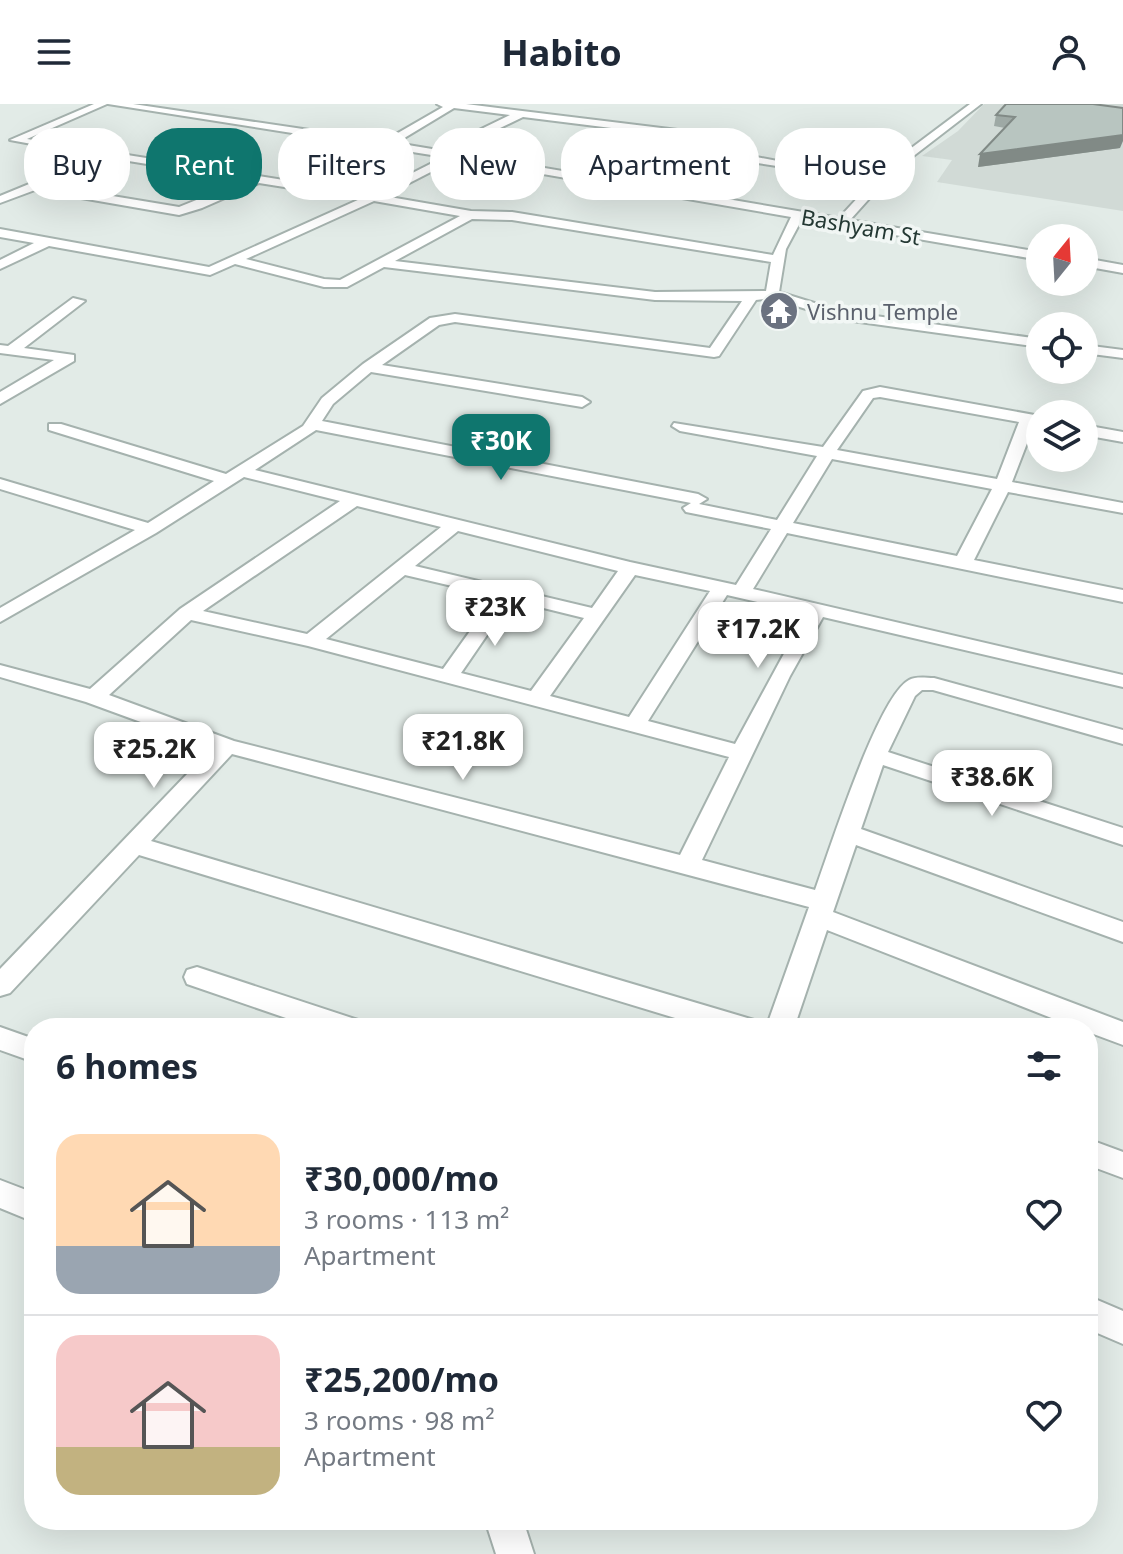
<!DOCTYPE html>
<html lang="en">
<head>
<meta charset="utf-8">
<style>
	:root { --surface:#fff; --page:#f6f6f7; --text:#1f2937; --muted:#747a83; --line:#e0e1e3; --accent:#0f766e }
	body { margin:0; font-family:"Noto Sans",sans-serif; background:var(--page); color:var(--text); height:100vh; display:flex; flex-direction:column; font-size:30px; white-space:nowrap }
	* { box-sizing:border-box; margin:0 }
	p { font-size:26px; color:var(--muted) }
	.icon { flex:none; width:44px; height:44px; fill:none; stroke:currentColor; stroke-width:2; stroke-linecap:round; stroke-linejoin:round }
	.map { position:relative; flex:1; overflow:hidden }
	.details { position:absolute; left:24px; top:914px; width:1074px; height:512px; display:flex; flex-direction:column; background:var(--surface); border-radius:32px; box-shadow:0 8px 32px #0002 }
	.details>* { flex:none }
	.top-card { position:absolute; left:24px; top:24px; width:1076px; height:72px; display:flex; gap:16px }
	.needle { width:52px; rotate:18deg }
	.tools { position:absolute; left:1026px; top:120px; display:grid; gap:16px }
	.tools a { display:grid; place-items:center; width:72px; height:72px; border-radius:50%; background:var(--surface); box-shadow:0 8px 32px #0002; font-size:40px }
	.price { position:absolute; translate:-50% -68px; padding:0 18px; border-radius:16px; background:#fff; color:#222; font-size:26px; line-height:52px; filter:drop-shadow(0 2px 4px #0008) }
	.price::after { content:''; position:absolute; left:50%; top:48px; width:24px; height:18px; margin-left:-12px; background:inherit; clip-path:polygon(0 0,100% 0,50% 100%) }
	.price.selected { background:var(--accent); color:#fff }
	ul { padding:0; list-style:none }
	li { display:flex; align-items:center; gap:24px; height:200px; padding:0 32px }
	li+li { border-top:2px solid var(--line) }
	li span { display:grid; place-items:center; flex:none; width:224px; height:160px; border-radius:24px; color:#555 }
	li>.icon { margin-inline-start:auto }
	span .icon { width:96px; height:96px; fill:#fffc; stroke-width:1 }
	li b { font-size:34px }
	h2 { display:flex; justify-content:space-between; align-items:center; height:96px; padding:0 32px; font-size:34px }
	.tag { padding:0 28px; border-radius:32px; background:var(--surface); box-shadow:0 8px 32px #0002; font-size:28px; line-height:72px }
	.tag.selected { background:var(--accent); color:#fff }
	header { display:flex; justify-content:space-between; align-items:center; height:104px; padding:0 32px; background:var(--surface); font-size:36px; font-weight:700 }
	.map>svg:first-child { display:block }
	.built { fill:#d1dad6 }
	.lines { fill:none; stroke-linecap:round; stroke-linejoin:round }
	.minor-casing { stroke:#a5b2ae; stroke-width:4 }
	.minor { fill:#fff; fill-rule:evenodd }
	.wall { fill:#9ea9a5 }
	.shaded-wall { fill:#818a86 }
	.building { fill:#b8c5c0; stroke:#818a86; stroke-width:2 }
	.labels { text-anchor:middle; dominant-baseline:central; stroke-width:7; stroke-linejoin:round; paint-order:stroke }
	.far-street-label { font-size:22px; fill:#243934; stroke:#f2f7f5 }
	.far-worship-label { font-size:22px; fill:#5b616d; stroke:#f2f7f5; text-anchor:start }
</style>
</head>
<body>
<header><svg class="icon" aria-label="menu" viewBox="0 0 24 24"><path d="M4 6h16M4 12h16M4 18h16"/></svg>Habito<svg class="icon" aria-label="person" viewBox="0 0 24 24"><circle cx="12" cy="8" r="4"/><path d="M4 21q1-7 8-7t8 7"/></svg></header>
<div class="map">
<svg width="1123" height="1450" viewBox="0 0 1123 1450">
	<rect width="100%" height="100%" fill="#e2ebe7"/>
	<!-- built -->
	<path class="built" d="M 984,0 L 1123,0 L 1123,107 L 937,78 L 952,56 L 922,52 L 958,27 Z"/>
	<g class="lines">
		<defs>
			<path id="minor" d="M 94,0 L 107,0 L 27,35 L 371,90 L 444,53 L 108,0 L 133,0 L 384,37 L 443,3 L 437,0 L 466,0 L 735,33 L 752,43 L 746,51 L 814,64 L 809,67 L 738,56 L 735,52 L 741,44 L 732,39 L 523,13 L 450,48 L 839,114 L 886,63 L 970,0 L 981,0 L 894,67 L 850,116 L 1040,148 L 1040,156 L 802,115 L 786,145 L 779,188 L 840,207 L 1040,235 L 1040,243 L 838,215 L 771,194 L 756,196 L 719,252 L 714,253 L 455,218 L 439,221 L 382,261 L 582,293 L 590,298 L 582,303 L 371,268 L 333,300 L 322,317 L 698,390 L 707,395 L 699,400 L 777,416 L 817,352 L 680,327 L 672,322 L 674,319 L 823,343 L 863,287 L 880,283 L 1040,312 L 1040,322 L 1034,321 L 1012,378 L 1123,399 L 1123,409 L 1008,388 L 974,456 L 1123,486 L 1123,498 L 787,429 L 753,485 L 1123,571 L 1123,583 L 823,513 L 790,572 L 702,756 L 815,786 C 829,748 878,592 909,576 C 916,572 926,574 934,574 L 1123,626 L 1123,640 L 933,586 L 922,586 L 915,592 L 888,648 L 1123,724 L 1123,741 L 883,661 L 861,725 L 1123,818 L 1123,838 L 856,741 L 833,808 L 1123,918 L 1123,941 L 1088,928 L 1088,924 L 1077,924 L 827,826 L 794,924 L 766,924 L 809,803 L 232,650 L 151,737 L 744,913 L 754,916 L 758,924 L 708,924 L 139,751 L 10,889 L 0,892 L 0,865 L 212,644 L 86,598 L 0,573 L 0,561 L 90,585 L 180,505 L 340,397 L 244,373 L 156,429 L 0,518 L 0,504 L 135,426 L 0,385 L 0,375 L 148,419 L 214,377 L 49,326 L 49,320 L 61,320 L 226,370 L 303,322 L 322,294 L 363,260 L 430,214 L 455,210 L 710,244 L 742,197 L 655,196 L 384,163 L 347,183 L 324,183 L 235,160 L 210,171 L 49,142 L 0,165 L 0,156 L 34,139 L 0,133 L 0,125 L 209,163 L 360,95 L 259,79 L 202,104 L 179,111 L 35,86 L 0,99 L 0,92 L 97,52 L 10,36 ZM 454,4 L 510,11 L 438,46 L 396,39 ZM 110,54 L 246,76 L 179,103 L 46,81 ZM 456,55 L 791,113 L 773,151 L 512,108 L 471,107 L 384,92 ZM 374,97 L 460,112 L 340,176 L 324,175 L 246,155 ZM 472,115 L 512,116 L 771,158 L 766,187 L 655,188 L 395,157 ZM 880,293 L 1019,318 L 997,375 L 837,346 L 873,294 ZM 316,326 L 691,399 L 683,404 L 686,408 L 771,425 L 736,481 L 630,458 L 255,366 ZM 832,355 L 992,385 L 957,452 L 793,419 ZM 357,402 L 441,423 L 307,530 L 203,507 ZM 458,427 L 618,467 L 592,504 L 415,462 ZM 405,471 L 495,492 L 443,565 L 326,535 ZM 635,471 L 710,487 L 629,613 L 550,592 ZM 727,491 L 806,509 L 735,640 L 648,617 ZM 511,496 L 584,514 L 531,587 L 461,569 ZM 191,516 L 308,542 L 729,653 L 680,751 L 234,637 L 109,591 Z
				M 1084,154 L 1123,161 L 1123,169 L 1084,162 Z
				M 73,194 L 85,197 L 24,244 L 74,251 L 74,257 L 0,300 L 0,288 L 54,256 L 0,249 L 0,241 L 8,242 Z
				M 1084,241 L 1123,246 L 1123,254 L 1084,249 Z
				M 1084,321 L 1123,328 L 1123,338 L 1084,331 Z
				M 197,863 L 358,916 L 362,924 L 315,924 L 187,880 L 184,873 L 187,866 Z
				M 0,923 L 34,935 L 34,958 L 0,946 Z
				M 1088,1035 L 1123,1048 L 1123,1074 L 1088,1061 Z
				M 0,1076 L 34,1089 L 34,1118 L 0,1104 Z
				M 1088,1192 L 1123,1207 L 1123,1240 L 1088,1225 Z
				M 485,1416 L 523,1416 L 534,1450 L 496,1450 Z"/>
		</defs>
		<!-- minor casing -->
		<use href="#minor" class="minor-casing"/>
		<!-- minor -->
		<use href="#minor" class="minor"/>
	</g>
	<!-- wall -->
	<path class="wall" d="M 1006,0 L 1120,44 L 978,63 L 1005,24 L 994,22 L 996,11 Z"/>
	<!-- shaded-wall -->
	<path class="shaded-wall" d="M 1123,31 L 1123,37 L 1120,44 L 978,63 L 980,50 Z"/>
	<!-- building -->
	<path class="building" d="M 1006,0 L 1093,0 L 1123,4 L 1123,31 L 980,50 L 1015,13 L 996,11 Z"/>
	<!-- icons -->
	<defs>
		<symbol id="temple-disc" viewBox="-11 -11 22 22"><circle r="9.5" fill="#6b7280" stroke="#f2f7f5"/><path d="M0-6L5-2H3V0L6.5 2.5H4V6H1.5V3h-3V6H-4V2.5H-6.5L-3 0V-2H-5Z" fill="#fff"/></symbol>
	</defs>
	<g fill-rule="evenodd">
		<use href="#temple-disc" x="757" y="185" width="44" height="44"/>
	</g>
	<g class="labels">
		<!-- far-street labels -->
		<g class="far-street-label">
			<text transform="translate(861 122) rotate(10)">Bashyam St</text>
		</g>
		<!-- far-worship labels -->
		<g class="far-worship-label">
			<text x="807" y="207">Vishnu Temple</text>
		</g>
	</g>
</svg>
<div class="tools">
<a><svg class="needle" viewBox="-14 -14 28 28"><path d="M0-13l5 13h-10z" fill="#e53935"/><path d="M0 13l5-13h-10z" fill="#747a83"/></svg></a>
<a><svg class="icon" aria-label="locate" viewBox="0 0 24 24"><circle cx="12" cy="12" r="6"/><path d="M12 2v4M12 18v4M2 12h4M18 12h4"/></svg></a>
<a><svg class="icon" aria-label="layers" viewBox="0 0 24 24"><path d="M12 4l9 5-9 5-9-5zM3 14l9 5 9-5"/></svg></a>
</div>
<b class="price selected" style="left:501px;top:378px">₹30K</b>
<b class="price" style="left:495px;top:544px">₹23K</b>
<b class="price" style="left:758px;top:566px">₹17.2K</b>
<b class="price" style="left:463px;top:678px">₹21.8K</b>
<b class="price" style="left:154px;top:686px">₹25.2K</b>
<b class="price" style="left:992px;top:714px">₹38.6K</b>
<div class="top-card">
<a class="tag">Buy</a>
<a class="tag selected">Rent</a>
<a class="tag">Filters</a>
<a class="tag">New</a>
<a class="tag">Apartment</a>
<a class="tag">House</a>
</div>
<section class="details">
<h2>6 homes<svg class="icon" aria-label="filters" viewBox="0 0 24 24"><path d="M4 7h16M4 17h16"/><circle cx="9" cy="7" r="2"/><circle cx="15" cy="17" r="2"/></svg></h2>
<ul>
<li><span style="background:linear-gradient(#ffd9b3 70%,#9aa5b1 0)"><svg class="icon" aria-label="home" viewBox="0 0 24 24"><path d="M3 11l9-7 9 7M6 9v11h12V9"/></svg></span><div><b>₹30,000/mo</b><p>3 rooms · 113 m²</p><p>Apartment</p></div><svg class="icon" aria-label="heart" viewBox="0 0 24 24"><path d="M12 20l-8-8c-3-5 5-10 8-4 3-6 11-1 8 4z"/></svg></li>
<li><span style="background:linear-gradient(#f6c9c9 70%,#c2b280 0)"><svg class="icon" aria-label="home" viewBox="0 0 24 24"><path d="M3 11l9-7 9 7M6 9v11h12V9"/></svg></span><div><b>₹25,200/mo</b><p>3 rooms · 98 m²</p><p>Apartment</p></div><svg class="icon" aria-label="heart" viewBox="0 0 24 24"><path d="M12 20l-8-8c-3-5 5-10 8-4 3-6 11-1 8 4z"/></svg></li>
</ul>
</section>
</div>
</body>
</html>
